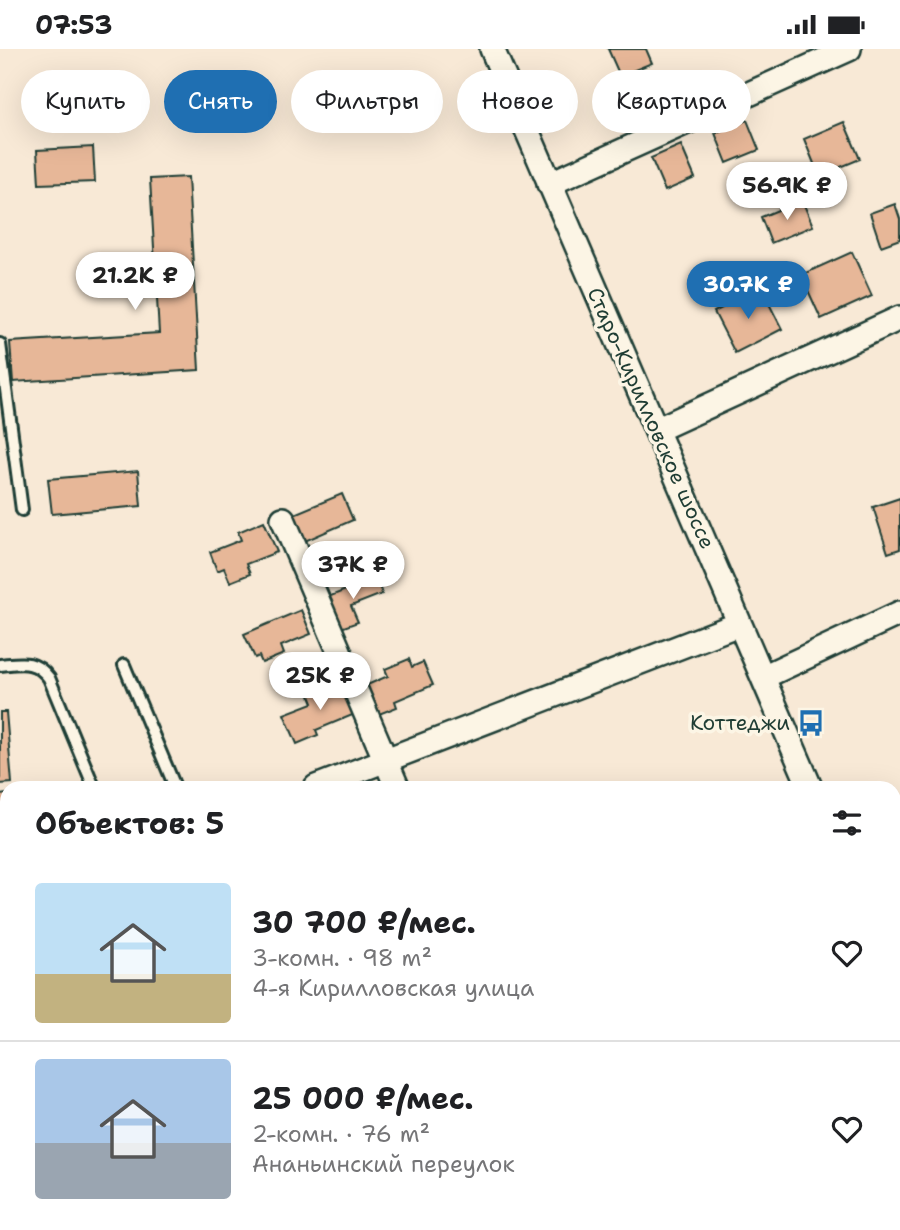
<!DOCTYPE html>
<html lang="ru">
<head>
<meta charset="utf-8">
<style>
	:root { --surface:#fff; --page:#f2f2f2; --text:#202124; --muted:#757577; --line:#e0e0e0; --accent:#1f6fb2 }
	body { margin:0; font-family:"Shantell Sans",sans-serif; background:var(--page); color:var(--text); height:100vh; display:flex; flex-direction:column; font-size:26px; white-space:nowrap }
	* { box-sizing:border-box; margin:0 }
	p { font-size:23px; color:var(--muted) }
	.icon { flex:none; width:38px; height:38px; fill:none; stroke:currentColor; stroke-width:2; stroke-linecap:round; stroke-linejoin:round }
	.map { position:relative; flex:1; overflow:hidden }
	.side { position:absolute; left:0px; top:732px; width:901px; height:450px; display:flex; flex-direction:column; background:var(--surface); border-radius:21px 21px 0 0; box-shadow:0 7px 28px #0002 }
	.side>* { flex:none }
	.top-card { position:absolute; left:21px; top:21px; width:859px; height:63px; display:flex; gap:14px }
	.price { position:absolute; translate:-50% -60px; padding:0 16px; border-radius:24px; background:#fff; color:#222; font-size:23px; line-height:46px; filter:drop-shadow(0 2px 4px #0008) }
	.price::after { content:''; position:absolute; left:50%; top:42px; width:21px; height:16px; margin-left:-10px; background:inherit; clip-path:polygon(0 0,100% 0,50% 100%) }
	.price.current { background:var(--accent); color:#fff }
	ul { padding:0; list-style:none }
	li { display:flex; align-items:center; gap:21px; height:175px; padding:0 35px }
	li+li { border-top:2px solid var(--line) }
	li span { display:grid; place-items:center; flex:none; width:196px; height:140px; border-radius:7px; color:#555 }
	li>.icon { margin-inline-start:auto }
	span .icon { width:84px; height:84px; fill:#fffc; stroke-width:1 }
	li b { font-size:30px }
	h2 { display:flex; justify-content:space-between; align-items:center; height:84px; padding:0 35px; font-size:30px }
	.chip { padding:0 24px; border-radius:32px; background:var(--surface); box-shadow:0 7px 28px #0002; font-size:24px; line-height:63px }
	.chip.current { background:var(--accent); color:#fff }
	.status { display:flex; justify-content:space-between; align-items:center; height:49px; padding:0 35px; background:var(--surface); direction:ltr }
	.status svg { height:19px; fill:currentColor }
	.map>svg:first-child { display:block }
	.building { fill:#e7b798; stroke:#1f3d34; stroke-width:2 }
	.lines { fill:none; stroke-linecap:round; stroke-linejoin:round }
	.lane-casing { stroke:#1f3d34; stroke-width:16 }
	.street-casing { stroke:#1f3d34; stroke-width:28 }
	.lane { stroke:#fcf5e5; stroke-width:10 }
	.street { stroke:#fcf5e5; stroke-width:23 }
	.labels { text-anchor:middle; dominant-baseline:central; stroke-width:7; stroke-linejoin:round; paint-order:stroke }
	.street-label { font-size:21px; fill:#1f3d34; stroke:#fcf5e5 }
	.poi-label { font-size:21px; fill:#1f3d34; stroke:#fcf5e5; text-anchor:end }
</style>
</head>
<body>
<div class="status"><b>07:53</b><svg viewBox="0 0 49 12"><path d="M0 12V9h3v3zM5 12V6h3v6zM10 12V3h3v9zM15 12V0h3v12zM26 1h20v11H26zM47 4h2v5h-2z"/></svg></div>
<div class="map">
<svg width="900" height="1181" viewBox="0 0 900 1181">
	<rect width="100%" height="100%" fill="#f8e9d6"/>
	<filter id="ink" filterUnits="userSpaceOnUse"><feTurbulence type="fractalNoise" baseFrequency=".0143" numOctaves="2"/><feDisplacementMap in="SourceGraphic" scale="14" xChannelSelector="R" yChannelSelector="G"/><feConvolveMatrix kernelMatrix="1 2 1 2 8 2 1 2 1" color-interpolation-filters="sRGB"/></filter>
	<g filter="url(#ink)">
		<!-- building -->
		<path class="building" d="M 608,0 L 646,0 L 652,14 L 620,27 Z
			M 747,71 L 759,101 L 727,114 L 715,84 Z
			M 844,73 L 860,110 L 819,127 L 804,90 Z
			M 681,96 L 695,129 L 665,142 L 651,109 Z
			M 93,98 L 95,133 L 39,135 L 37,101 Z
			M 188,128 L 199,321 L 13,333 L 10,293 L 159,284 L 150,130 Z
			M 802,151 L 813,177 L 771,194 L 761,168 Z
			M 895,155 L 900,170 L 900,190 L 881,197 L 870,164 Z
			M 852,203 L 872,247 L 821,270 L 801,226 Z
			M 761,239 L 782,280 L 735,304 L 714,263 Z
			M 138,422 L 141,457 L 52,465 L 48,430 Z
			M 342,445 L 353,471 L 305,492 L 294,465 Z
			M 900,449 L 900,500 L 888,504 L 873,458 Z
			M 264,472 L 277,503 L 246,515 L 250,525 L 230,533 L 224,519 L 217,522 L 210,503 L 241,491 L 238,483 Z
			M 376,529 L 382,545 L 351,557 L 358,573 L 341,579 L 328,548 Z
			M 301,561 L 311,585 L 281,597 L 284,605 L 262,614 L 259,607 L 255,609 L 244,585 Z
			M 409,610 L 412,618 L 423,613 L 433,636 L 395,652 L 397,658 L 379,665 L 367,636 L 388,627 L 385,620 Z
			M 341,631 L 355,665 L 316,681 L 318,686 L 297,695 L 284,665 L 313,654 L 309,644 Z
			M 0,663 L 6,663 L 12,734 L 0,735 Z
			M 7,745 L 7,789 L 0,790 L 0,746 Z
			M 7,1098 L 7,1174 L 171,1174 L 171,1181 L 0,1181 L 0,1099 Z
			M 530,1174 L 634,1174 L 637,1181 L 533,1181 Z"/>
		<g class="lines">
			<defs>
				<path id="lane" d="M 0,295 L 22,461
					M 0,616 C 21,614 35,610 49,629 L 94,738
					M 124,616 L 175,738
					M 0,807 L 7,806
					M 296,1174 L 306,1181
					M 333,1181 L 352,1174"/>
				<path id="street" d="M 492,0 L 810,738
					M 549,135 L 849,0
					M 656,381 L 900,269
					M 283,470 L 397,738
					M 763,628 L 900,564
					M 316,738 L 739,575
					M 894,833 L 900,830
					M 894,938 L 900,952
					M 894,1079 L 900,1077
					M 680,1181 L 694,1174"/>
			</defs>
			<!-- lane casing -->
			<use href="#lane" class="lane-casing"/>
			<!-- street casing -->
			<use href="#street" class="street-casing"/>
			<!-- lane -->
			<use href="#lane" class="lane"/>
			<!-- street -->
			<use href="#street" class="street"/>
		</g>
	</g>
	<!-- icons -->
	<defs>
		<symbol id="bus-bare" viewBox="-9 -9 18 18"><path d="M-5-6H5V4H4V6H2V4H-2V6H-4V4H-5ZM-3.5-4V0h7V-4ZM-3.5 1.2v1.5H-2V1.2ZM2 1.2v1.5H3.5V1.2Z" fill="#1f6fb2" stroke="#fcf5e5" stroke-width="2.5" paint-order="stroke"/></symbol>
	</defs>
	<g fill-rule="evenodd">
		<use href="#bus-bare" x="792" y="655" width="38" height="38"/>
	</g>
	<g class="labels">
		<!-- street labels -->
		<g class="street-label">
			<text transform="translate(651 369) rotate(66)">Старо-Кирилловское шоссе</text>
		</g>
		<!-- poi labels -->
		<g class="poi-label">
			<text x="790" y="674">Коттеджи</text>
		</g>
	</g>
</svg>
<b class="price" style="left:787px;top:173px">56.9K ₽</b>
<b class="price" style="left:135px;top:263px">21.2K ₽</b>
<b class="price current" style="left:748px;top:272px">30.7K ₽</b>
<b class="price" style="left:353px;top:552px">37K ₽</b>
<b class="price" style="left:320px;top:663px">25K ₽</b>
<div class="top-card">
<a class="chip">Купить</a>
<a class="chip current">Снять</a>
<a class="chip">Фильтры</a>
<a class="chip">Новое</a>
<a class="chip">Квартира</a>
</div>
<section class="side">
<h2>Объектов: 5<svg class="icon" aria-label="filters" viewBox="0 0 24 24"><path d="M4 7h16M4 17h16"/><circle cx="9" cy="7" r="2"/><circle cx="15" cy="17" r="2"/></svg></h2>
<ul>
<li><span style="background:linear-gradient(#bfe0f5 65%,#c2b280 0)"><svg class="icon" aria-label="home" viewBox="0 0 24 24"><path d="M3 11l9-7 9 7M6 9v11h12V9"/></svg></span><div><b>30 700 ₽/мес.</b><p>3-комн. · 98 m²</p><p>4-я Кирилловская улица</p></div><svg class="icon" aria-label="heart" viewBox="0 0 24 24"><path d="M12 20l-8-8c-3-5 5-10 8-4 3-6 11-1 8 4z"/></svg></li>
<li><span style="background:linear-gradient(#a9c7e8 60%,#9aa5b1 0)"><svg class="icon" aria-label="home" viewBox="0 0 24 24"><path d="M3 11l9-7 9 7M6 9v11h12V9"/></svg></span><div><b>25 000 ₽/мес.</b><p>2-комн. · 76 m²</p><p>Ананьинский переулок</p></div><svg class="icon" aria-label="heart" viewBox="0 0 24 24"><path d="M12 20l-8-8c-3-5 5-10 8-4 3-6 11-1 8 4z"/></svg></li>
</ul>
</section>
</div>
</body>
</html>
